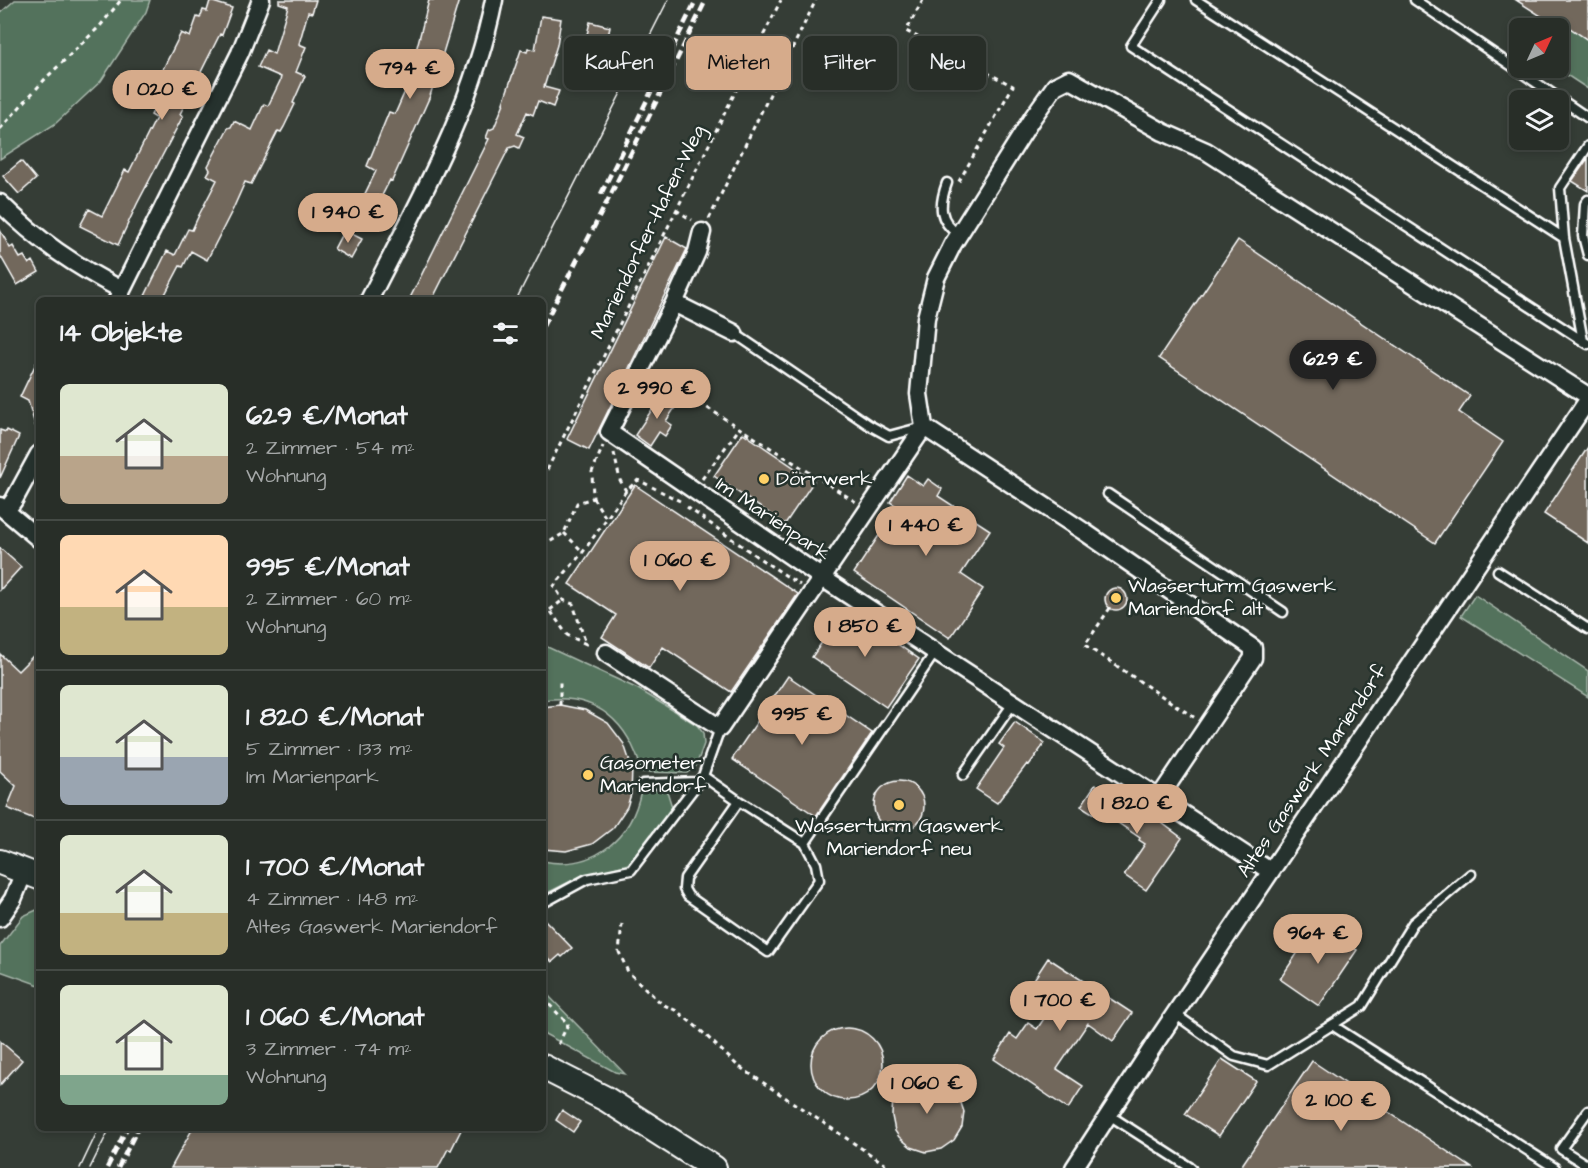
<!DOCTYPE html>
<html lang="de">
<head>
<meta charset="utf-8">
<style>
	:root { --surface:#282e28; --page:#303630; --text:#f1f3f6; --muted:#a5a8a8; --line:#444a45; --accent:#d6ab8b }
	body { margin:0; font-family:"Architects Daughter",sans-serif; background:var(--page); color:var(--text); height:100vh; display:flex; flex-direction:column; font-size:22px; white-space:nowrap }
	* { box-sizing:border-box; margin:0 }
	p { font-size:20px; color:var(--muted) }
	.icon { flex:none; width:33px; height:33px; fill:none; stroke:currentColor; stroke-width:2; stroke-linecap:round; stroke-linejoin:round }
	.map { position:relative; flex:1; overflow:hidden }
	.panel { position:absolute; left:36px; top:297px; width:510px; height:834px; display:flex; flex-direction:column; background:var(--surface); border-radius:9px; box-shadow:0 3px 9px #0003,0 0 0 2px var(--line) }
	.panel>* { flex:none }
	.banner { position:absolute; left:564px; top:36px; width:570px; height:54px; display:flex; gap:12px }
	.needle { width:39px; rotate:46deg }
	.tools { position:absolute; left:1509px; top:18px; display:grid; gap:12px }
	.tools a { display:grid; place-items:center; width:60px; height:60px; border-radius:9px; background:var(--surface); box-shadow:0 3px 9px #0003,0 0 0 2px var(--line); font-size:30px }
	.price { position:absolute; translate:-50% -51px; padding:0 14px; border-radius:21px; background:var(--accent); color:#111; font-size:20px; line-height:39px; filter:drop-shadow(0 2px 3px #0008) }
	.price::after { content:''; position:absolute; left:50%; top:36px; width:18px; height:14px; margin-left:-9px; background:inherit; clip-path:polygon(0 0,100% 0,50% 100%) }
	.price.on { background:#222; color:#fff }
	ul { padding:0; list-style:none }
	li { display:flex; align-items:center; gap:18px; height:150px; padding:0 24px }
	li+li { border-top:2px solid var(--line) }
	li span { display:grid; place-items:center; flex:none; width:168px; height:120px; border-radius:9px; color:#555 }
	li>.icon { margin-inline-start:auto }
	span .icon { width:72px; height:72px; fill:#fffc; stroke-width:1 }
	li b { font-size:26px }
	h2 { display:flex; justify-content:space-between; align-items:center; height:72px; padding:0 24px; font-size:26px }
	.tag { padding:0 21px; border-radius:9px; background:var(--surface); box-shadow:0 3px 9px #0003,0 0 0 2px var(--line); font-size:21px; line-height:54px }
	.tag.on { background:var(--accent); color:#111 }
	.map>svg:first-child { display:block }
	.green { fill:#53725b; stroke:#a9b8ad; stroke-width:1.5 }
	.building { fill:#72675c; stroke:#fff; stroke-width:1.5 }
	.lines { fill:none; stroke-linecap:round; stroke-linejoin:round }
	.lane-casing { stroke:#fff; stroke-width:13 }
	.street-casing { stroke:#fff; stroke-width:21 }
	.secondary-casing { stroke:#fff; stroke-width:28 }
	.path { stroke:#fff; stroke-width:3; stroke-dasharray:4.5 4.5; stroke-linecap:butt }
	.lane { stroke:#26332d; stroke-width:8 }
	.street { stroke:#26332d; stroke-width:16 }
	.secondary { stroke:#26332d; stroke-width:24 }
	.tram { stroke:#fff; stroke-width:1.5 }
	.rail { stroke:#fff; stroke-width:4.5; stroke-dasharray:9 4.5; stroke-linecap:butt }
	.poi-dot { fill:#ffd166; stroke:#26332d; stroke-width:2 }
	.labels { text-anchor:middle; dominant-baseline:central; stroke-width:5; stroke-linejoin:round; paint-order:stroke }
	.street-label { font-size:20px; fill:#fff; stroke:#26332d }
	.poi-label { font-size:20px; fill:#fff; stroke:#26332d; text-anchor:start }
</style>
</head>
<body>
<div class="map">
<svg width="1588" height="1168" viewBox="0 0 1588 1168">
	<rect width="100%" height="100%" fill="#353d36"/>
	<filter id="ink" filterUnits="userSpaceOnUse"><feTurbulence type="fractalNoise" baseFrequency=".0167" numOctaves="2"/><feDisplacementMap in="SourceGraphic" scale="12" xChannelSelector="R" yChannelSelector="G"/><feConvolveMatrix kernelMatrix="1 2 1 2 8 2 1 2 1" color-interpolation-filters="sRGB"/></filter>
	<g filter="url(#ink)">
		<!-- green -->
		<path class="green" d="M 15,0 L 150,0 L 146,12 L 101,81 L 55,124 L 0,159 L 0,13 Z
			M 1561,22 L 1588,40 L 1588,89 L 1556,68 L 1558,68 L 1558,28 L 1557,28 Z
			M 1475,595 L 1588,671 L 1588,697 L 1461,616 Z
			M 543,645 L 638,689 L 697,725 L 703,733 L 704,744 L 696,766 L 687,773 L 642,772 C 629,723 597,692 543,700 Z
			M 641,790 L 667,791 L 673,810 L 632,863 L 577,878 L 543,895 L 543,861 C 594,871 632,838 641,790 Z
			M 39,909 L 39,985 L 0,971 L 0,946 L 23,916 Z
			M 543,990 L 625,1074 L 615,1072 L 543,1033 Z"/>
		<!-- building -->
		<path class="building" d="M 279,0 L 316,0 L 312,13 L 308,12 L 299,44 L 306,47 L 296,72 L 305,76 L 293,103 L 295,104 L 284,127 L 281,132 L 278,131 L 251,184 L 245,182 L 233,209 L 207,260 L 191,251 L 183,267 L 180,266 L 162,300 L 143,300 L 167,251 L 175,255 L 188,229 L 192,230 L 199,215 L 217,180 L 207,175 L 210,170 L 208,166 L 228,128 L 231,127 L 234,121 L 252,130 L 264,104 L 268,106 L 280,81 L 281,77 L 258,67 L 266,50 L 274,54 L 288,6 L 279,3 Z
			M 429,0 L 459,0 L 430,96 L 392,181 L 390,180 L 373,213 L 359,206 L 376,171 L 367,166 L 389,112 L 395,114 L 409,82 L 405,81 L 407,72 L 413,54 L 415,55 Z
			M 1516,0 L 1588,0 L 1588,40 L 1561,22 L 1558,27 Z
			M 210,1 L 232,8 L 222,35 L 220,34 L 180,114 L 183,116 L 137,204 L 118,245 L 80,226 L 89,209 L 102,216 L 125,170 L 129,172 L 156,118 L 151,115 L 162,94 L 153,89 L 181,33 L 190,37 L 197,17 L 200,18 L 203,10 L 207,11 Z
			M 541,16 L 561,19 L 557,45 L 544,87 L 559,91 L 553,107 L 538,101 L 533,115 L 527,112 L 517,134 L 524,137 L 519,148 L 515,146 L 509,148 L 432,300 L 409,300 L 489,139 L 486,138 L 489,130 L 494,128 L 504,103 L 503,103 L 521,50 L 527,52 L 528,48 L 535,50 Z
			M 590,22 L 610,27 L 606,47 L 585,43 Z
			M 1588,158 L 1588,191 L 1572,181 Z
			M 21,161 L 36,179 L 19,194 L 3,176 Z
			M 0,230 L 10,248 L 13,246 L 20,258 L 24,256 L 29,264 L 33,261 L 39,272 L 17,285 L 0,255 Z
			M 344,230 L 362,239 L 351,259 L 334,249 Z
			M 666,237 L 687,249 L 589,450 L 567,439 Z
			M 1238,240 L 1470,396 L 1459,412 L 1503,442 L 1435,543 L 1159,358 Z
			M 39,357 L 39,428 L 36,428 L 28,401 L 20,397 Z
			M 663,393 L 678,403 L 666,421 L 672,425 L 665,436 L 659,432 L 650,446 L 635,435 Z
			M 0,430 L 6,432 L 7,430 L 19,436 L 0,478 Z
			M 743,433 L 814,481 L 785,524 L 714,476 Z
			M 1588,447 L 1588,543 L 1544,514 Z
			M 907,475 L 923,486 L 928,479 L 942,489 L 938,496 L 990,530 L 961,574 L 983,589 L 950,638 L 854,573 L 898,507 L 890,502 Z
			M 635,485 L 798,594 L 731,692 L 663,647 L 649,668 L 602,637 L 616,615 L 569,584 Z
			M 0,548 L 21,567 L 0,590 Z
			M1105 599a11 11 0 1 1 22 0a11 11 0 1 1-22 0Z
			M 845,608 L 919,659 L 886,707 L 812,657 Z
			M 39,650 L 39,821 L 7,808 L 16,786 L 0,771 L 0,654 L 18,671 Z
			M 788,676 L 872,733 L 816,816 L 732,759 Z
			M 560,705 L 585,710 L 608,723 L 624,744 L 632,768 L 631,794 L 627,807 L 613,828 L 592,844 L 566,851 L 543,849 L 543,707 Z
			M 1015,722 L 1045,743 L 1029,765 L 1027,764 L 997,803 L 976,789 L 1004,748 L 999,744 Z
			M874 806a25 25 0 1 1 50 0a25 25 0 1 1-50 0Z
			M 1095,785 L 1131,809 L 1135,803 L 1182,838 L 1146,890 L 1124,875 L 1145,844 L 1139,840 L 1140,838 L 1105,814 L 1102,819 L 1081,806 Z
			M 543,918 L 572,948 L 562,957 L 560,955 L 552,962 L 543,953 Z
			M 1317,924 L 1357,950 L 1319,1006 L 1280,979 Z
			M 1048,958 L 1132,1013 L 1113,1041 L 1088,1023 L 1057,1069 L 1083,1086 L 1068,1109 L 994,1059 L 1010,1034 L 1017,1039 L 1028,1023 L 1037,1029 L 1056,1001 L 1031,984 Z
			M811 1064a36 36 0 1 1 72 0a36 36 0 1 1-72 0Z
			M 0,1041 L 22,1060 L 0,1085 Z
			M 1222,1059 L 1256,1081 L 1219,1136 L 1185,1114 Z
			M 1312,1061 L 1472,1168 L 1240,1168 Z
			M 926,1079 L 942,1082 L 948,1086 L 959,1097 L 964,1112 L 962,1127 L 954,1140 L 941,1149 L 926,1152 L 911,1147 L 899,1137 L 895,1131 L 892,1116 L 893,1095 L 912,1083 Z
			M 562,1110 L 580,1122 L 573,1132 L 556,1120 Z
			M 193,1128 L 462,1128 L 451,1150 L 448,1149 L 438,1168 L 171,1168 Z"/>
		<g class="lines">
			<defs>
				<path id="lane" d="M 1161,0 L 1131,46 L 1583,341
					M 1196,0 L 1564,238
					M 1415,0 L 1588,118
					M 1588,146 L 1560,188 L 1564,238 L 1583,341 L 1588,344
					M 947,183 C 939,205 938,220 959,235
					M 1588,200 L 1585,204 L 1583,236 L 1588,255
					M 734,333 L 869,425 L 889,436 L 923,427
					M 1108,494 L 1283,612
					M 1498,571 L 1588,629
					M 720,728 L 703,776 L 739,801
					M 963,775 L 1014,702
					M 643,784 L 698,782
					M 805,843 L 739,801 L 685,878 L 684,889 L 688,896 L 768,952 L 819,880 L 816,864 L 805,843 L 936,651
					M 543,903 L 587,879 L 631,870 L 703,776
					M 1175,1014 L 1234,1056 L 1268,1065 L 1362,1006 L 1413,923 L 1471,874
					M 1332,1025 L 1555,1168
					M 1588,1111 L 1561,1149 L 1588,1166
					M 1109,1115 L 1191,1168"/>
				<path id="street" d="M 0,203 C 38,241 74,265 122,290
					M 702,232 L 697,252 L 674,303 L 609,432 L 821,577 L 1270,871
					M 117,300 L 240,53 L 261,0
					M 369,300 C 418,203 473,108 494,0
					M 674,303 L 734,333
					M 924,427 L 1083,531 L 1253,648 L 1253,658 L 1159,798
					M 0,506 L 39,539
					M 6,511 L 14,500 L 39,454
					M 606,653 L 720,728 L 924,427 L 919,394 L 926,318 L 936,278 L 953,244 L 1033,117 L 1055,86 L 1069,79 L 1163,132 L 1206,151 L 1588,396
					M 0,918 L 13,899 L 24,872
					M 1074,1168 L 1154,1045 L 1588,400"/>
				<path id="secondary" d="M 0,862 L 39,877
					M 543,1067 L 606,1099 L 714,1168"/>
			</defs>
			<!-- lane casing -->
			<use href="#lane" class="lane-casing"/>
			<!-- street casing -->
			<use href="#street" class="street-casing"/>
			<!-- secondary casing -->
			<use href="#secondary" class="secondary-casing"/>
			<!-- path -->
			<path class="path" d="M 923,0 L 906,31 L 1013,86 L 958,183
				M 0,129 L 46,78 L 100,26 L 121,0
				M 676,210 L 692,220
				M 709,219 L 816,0
				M 654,374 L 856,502
				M 614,453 L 620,480 L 626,491
				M 543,478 L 781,0
				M 702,479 L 739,429
				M 593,498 L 606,518
				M 687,507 L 756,556 L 800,585
				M 564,533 L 583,552
				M 543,546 L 564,533 L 577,503 L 593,498 L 592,472 L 603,446
				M 1110,608 L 1085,645 L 1195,718
				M 543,609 L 550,610 L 567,635 L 586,644 L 573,604 L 563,600 L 554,586 L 583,552 L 626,491 L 638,480 L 680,501
				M 550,610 L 563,600
				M 560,705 L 560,682
				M 622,924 L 619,952 L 628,972 L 662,1004 L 677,1011 L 698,1028 L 738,1066 L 891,1168
				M 543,998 L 568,1024 L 558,1045"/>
			<!-- lane -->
			<use href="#lane" class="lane"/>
			<!-- street -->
			<use href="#street" class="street"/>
			<!-- secondary -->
			<use href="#secondary" class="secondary"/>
			<!-- tram -->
			<path class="tram" d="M 516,300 L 668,0
				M 80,1168 L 99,1128
				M 90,1168 L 110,1128"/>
			<!-- rail -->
			<path class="rail" d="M 601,194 L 696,0
				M 543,326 L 610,196 L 706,0
				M 107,1168 L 127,1128
				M 118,1168 L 138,1128"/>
		</g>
	</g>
	<!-- markers -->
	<g class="poi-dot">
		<circle cx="764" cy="479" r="6"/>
		<circle cx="1116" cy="598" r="6"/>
		<circle cx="588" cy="775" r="6"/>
		<circle cx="899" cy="805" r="6"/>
	</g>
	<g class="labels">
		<!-- street labels -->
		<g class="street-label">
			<text transform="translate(648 232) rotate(-64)">Mariendorfer-Hafen-Weg</text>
			<text transform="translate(773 519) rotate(34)">Im Marienpark</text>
			<text transform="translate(1312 771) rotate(-56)">Altes Gaswerk Mariendorf</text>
		</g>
		<!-- poi labels -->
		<g class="poi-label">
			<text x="776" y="479">Dörrwerk</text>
			<text x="1128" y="586">Wasserturm Gaswerk<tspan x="1128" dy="23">Mariendorf alt</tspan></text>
			<text x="600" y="763">Gasometer<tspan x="600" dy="23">Mariendorf</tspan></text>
			<text x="899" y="826" text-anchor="middle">Wasserturm Gaswerk<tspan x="899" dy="23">Mariendorf neu</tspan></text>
		</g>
	</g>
</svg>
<div class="tools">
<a><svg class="needle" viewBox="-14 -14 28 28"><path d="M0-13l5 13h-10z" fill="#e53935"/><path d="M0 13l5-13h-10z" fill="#a5a8a8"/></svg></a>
<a><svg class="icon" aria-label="layers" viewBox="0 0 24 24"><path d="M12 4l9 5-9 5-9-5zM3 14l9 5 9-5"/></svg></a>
</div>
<b class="price" style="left:410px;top:100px">794 €</b>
<b class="price" style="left:162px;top:121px">1 020 €</b>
<b class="price" style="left:348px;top:244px">1 940 €</b>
<b class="price on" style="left:1333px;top:391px">629 €</b>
<b class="price" style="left:657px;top:420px">2 990 €</b>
<b class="price" style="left:926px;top:557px">1 440 €</b>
<b class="price" style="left:680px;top:592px">1 060 €</b>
<b class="price" style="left:865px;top:658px">1 850 €</b>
<b class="price" style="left:802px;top:746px">995 €</b>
<b class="price" style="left:1137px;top:835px">1 820 €</b>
<b class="price" style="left:1318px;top:965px">964 €</b>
<b class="price" style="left:1060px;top:1032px">1 700 €</b>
<b class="price" style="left:927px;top:1115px">1 060 €</b>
<b class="price" style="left:1341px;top:1132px">2 100 €</b>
<div class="banner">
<a class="tag">Kaufen</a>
<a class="tag on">Mieten</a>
<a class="tag">Filter</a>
<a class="tag">Neu</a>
</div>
<section class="panel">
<h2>14 Objekte<svg class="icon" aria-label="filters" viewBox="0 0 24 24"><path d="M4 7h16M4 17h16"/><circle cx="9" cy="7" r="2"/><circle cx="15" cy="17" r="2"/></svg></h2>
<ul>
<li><span style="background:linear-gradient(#dfe7d0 60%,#b9a48a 0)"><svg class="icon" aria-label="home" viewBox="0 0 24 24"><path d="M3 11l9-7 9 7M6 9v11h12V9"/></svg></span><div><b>629 €/Monat</b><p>2 Zimmer · 54 m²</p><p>Wohnung</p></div></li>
<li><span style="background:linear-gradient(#ffd9b3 60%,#c2b280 0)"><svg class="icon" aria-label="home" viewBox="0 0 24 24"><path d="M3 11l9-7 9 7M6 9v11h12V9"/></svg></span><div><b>995 €/Monat</b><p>2 Zimmer · 60 m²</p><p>Wohnung</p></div></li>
<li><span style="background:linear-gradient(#dfe7d0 60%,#9aa5b1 0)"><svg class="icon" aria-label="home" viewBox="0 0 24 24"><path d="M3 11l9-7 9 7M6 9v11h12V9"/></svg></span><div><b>1 820 €/Monat</b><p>5 Zimmer · 133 m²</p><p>Im Marienpark</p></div></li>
<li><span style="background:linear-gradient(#dfe7d0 65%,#c2b280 0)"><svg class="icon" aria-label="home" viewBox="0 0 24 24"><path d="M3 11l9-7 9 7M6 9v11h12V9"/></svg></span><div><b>1 700 €/Monat</b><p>4 Zimmer · 148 m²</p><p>Altes Gaswerk Mariendorf</p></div></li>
<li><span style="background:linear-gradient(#dfe7d0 75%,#7fa58c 0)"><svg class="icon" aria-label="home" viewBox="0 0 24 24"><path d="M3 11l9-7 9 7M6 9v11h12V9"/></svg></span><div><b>1 060 €/Monat</b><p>3 Zimmer · 74 m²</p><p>Wohnung</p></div></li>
</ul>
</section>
</div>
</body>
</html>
